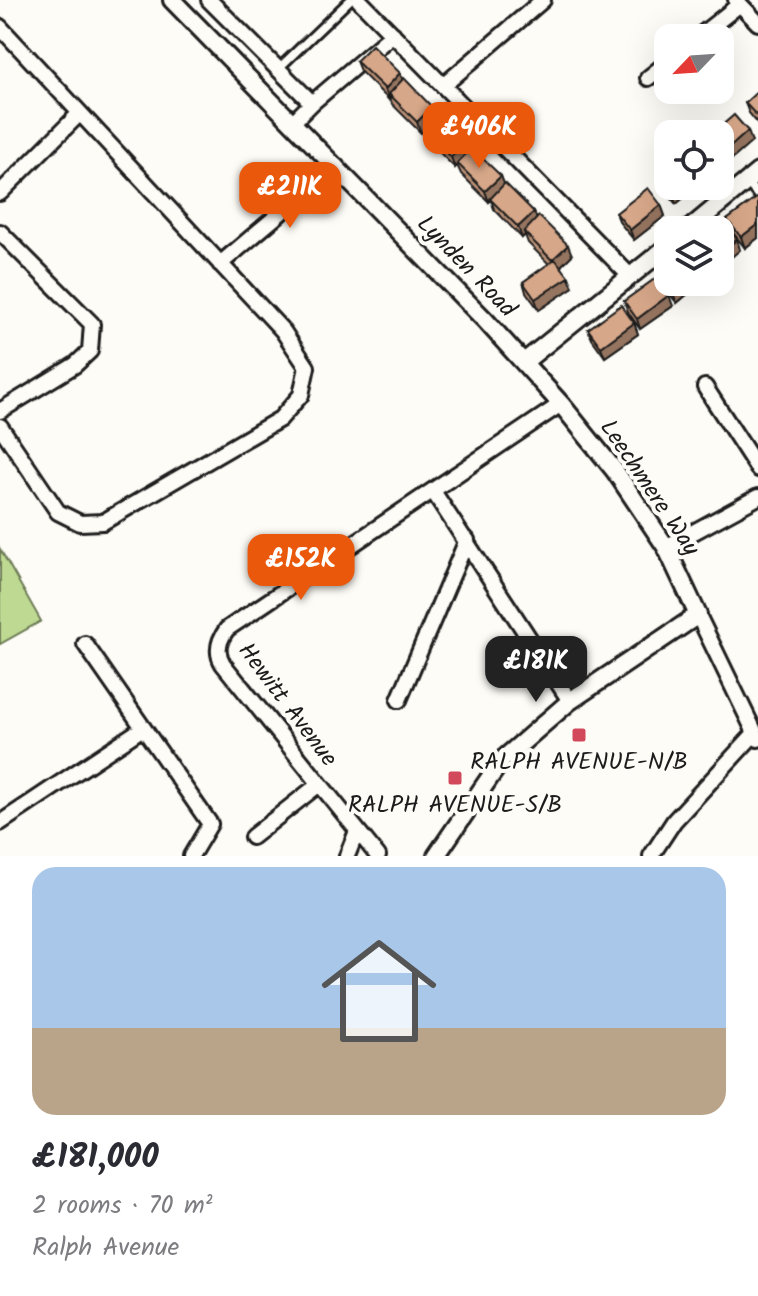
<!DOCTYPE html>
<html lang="en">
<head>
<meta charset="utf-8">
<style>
	:root { --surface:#fff; --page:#f7f7f7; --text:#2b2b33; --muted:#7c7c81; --accent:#ea580c }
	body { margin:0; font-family:Kalam,sans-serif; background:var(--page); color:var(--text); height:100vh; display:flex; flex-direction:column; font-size:30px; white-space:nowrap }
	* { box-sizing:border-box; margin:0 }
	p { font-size:26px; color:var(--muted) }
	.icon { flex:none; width:44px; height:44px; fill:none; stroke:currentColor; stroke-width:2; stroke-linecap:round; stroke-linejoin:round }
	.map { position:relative; height:856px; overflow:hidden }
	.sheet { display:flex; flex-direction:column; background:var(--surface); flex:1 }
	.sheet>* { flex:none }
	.needle { width:52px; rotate:245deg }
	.controls { position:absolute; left:654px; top:24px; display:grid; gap:16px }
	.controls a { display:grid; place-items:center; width:80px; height:80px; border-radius:16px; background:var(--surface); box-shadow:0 8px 32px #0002; font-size:40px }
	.price { position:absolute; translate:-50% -68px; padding:0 18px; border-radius:16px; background:var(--accent); color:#fff; font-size:26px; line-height:52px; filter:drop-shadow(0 2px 4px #0008) }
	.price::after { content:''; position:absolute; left:50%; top:48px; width:24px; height:18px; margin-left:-12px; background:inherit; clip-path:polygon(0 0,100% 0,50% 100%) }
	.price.selected { background:#222; color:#fff }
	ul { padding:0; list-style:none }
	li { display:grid; align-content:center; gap:16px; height:424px; padding:0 32px }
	li span { display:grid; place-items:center; height:248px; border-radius:24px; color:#555 }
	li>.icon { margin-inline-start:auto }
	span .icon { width:144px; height:144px; fill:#fffc; stroke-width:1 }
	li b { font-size:34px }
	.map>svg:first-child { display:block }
	.green { fill:#beda92; stroke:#6d7b57; stroke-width:2 }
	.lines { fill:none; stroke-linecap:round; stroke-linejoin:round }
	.service-casing { stroke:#1c1c1c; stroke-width:13 }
	.minor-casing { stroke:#1c1c1c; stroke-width:20 }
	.tertiary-casing { stroke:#1c1c1c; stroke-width:22 }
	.service { stroke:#fdfcf7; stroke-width:7 }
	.minor { stroke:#fdfcf7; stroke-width:14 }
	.tertiary { stroke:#fdfcf7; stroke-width:16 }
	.wall { fill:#b99076; stroke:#1c1c1c; stroke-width:2 }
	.shaded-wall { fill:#967560; stroke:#1c1c1c; stroke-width:2 }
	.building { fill:#d7a789; stroke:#1c1c1c; stroke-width:2 }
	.poi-dot { fill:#d1495b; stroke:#fdfcf7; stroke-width:3 }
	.labels { text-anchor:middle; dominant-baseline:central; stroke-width:8; stroke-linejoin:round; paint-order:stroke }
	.street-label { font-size:24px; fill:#1c1c1c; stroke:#fdfcf7 }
	.poi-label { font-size:24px; fill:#1c1c1c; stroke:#fdfcf7 }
</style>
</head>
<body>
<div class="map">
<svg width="758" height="856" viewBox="0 0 758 856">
	<rect width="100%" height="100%" fill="#fdfcf7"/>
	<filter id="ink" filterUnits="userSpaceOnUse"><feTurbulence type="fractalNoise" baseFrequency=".0125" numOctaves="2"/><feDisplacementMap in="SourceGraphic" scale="16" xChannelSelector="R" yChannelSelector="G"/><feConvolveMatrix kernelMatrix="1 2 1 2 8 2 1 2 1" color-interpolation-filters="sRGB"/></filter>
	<g filter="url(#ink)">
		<!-- green -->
		<path class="green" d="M 0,549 L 41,621 L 0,644 Z"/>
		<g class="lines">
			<defs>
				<path id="service" d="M 278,69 L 350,0
					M 747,182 L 758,196"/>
				<path id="minor" d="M 209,0 L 312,103 L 292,123
					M 359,0 L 630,276
					M 736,0 L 758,23
					M 0,27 L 283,331 L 307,367 L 301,395 L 280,419 L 103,522 L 80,523 L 58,512 L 0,426
					M 697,38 L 740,4
					M 648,78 L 668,62
					M 444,85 L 543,0
					M 312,103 L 393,34
					M 0,193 L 80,113
					M 0,232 L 92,324 L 90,351 L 75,365 L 0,411
					M 220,264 L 336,166
					M 705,387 L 758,469
					M 433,491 L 570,701
					M 666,547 L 758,497
					M 698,615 L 758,739
					M 85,644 L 210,824 L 191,856
					M 399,700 L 467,540
					M 0,823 L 143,728
					M 252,837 L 318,785
					M 347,856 L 357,831
					M 378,856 L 223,664 C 215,651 219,640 227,629 L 561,404
					M 651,856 L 674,821 L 755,733"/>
				<path id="tertiary" d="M 172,0 L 485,320 L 561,404 L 615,471 L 666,547 L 698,615 L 570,701 L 501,761 L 436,856
					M 688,230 L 758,172
					M 524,362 L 668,246"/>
			</defs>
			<!-- service casing -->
			<use href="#service" class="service-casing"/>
			<!-- minor casing -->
			<use href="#minor" class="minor-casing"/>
			<!-- tertiary casing -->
			<use href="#tertiary" class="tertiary-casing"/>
			<!-- service -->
			<use href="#service" class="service"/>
			<!-- minor -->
			<use href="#minor" class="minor"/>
			<!-- tertiary -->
			<use href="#tertiary" class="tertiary"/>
		</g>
		<!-- wall -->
		<path class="wall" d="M 356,61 L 400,73 L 403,80 L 436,116 L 470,150 L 501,176 L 504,185 L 534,212 L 536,219 L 572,255 L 561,266 L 573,287 L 539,310 L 526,292 L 523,282 L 549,264 L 528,243 L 525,235 L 522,238 L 494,209 L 491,200 L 489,202 L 461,174 L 457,165 L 455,168 L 426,139 L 423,130 L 421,133 L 392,104 L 390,98 L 389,100 L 360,71 Z
			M 758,91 L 758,124 L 749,113 L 745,103 Z
			M 658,176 L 698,186 L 676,204 L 662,187 Z
			M 758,197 L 758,238 L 745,248 L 731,230 L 727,220 Z
			M 661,205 L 665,216 L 634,240 L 620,223 L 616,213 Z
			M 659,276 L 668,282 L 702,282 L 677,303 L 663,286 Z
			M 624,301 L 673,306 L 640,329 L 628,312 Z
			M 634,323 L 638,334 L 605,357 L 592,339 L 588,329 Z"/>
		<!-- shaded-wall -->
		<path class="shaded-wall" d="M 400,73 L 404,84 L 389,94 L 390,98 L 389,100 L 385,89 Z
			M 432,107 L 436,117 L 421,133 L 417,122 Z
			M 748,131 L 752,142 L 722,168 L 720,163 L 720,156 Z
			M 467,141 L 470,152 L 455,168 L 451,157 Z
			M 501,176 L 505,186 L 489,202 L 485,191 Z
			M 681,186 L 698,186 L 676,204 L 672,193 Z
			M 661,205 L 665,216 L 634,240 L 630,230 Z
			M 534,212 L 538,222 L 524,232 L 525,235 L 522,238 L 518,227 Z
			M 758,224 L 758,238 L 745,248 L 741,237 Z
			M 737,239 L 740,250 L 720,267 L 720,253 Z
			M 568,245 L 572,255 L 556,271 L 552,260 Z
			M 569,277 L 573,287 L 539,310 L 535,299 Z
			M 686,282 L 702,282 L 677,303 L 673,293 Z
			M 669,295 L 673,306 L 640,329 L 637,319 Z
			M 634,323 L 638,334 L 605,357 L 601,347 Z"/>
		<!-- building -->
		<path class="building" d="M 372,45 L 400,73 L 385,89 L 356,61 Z
			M 404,78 L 432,107 L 417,122 L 389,94 Z
			M 758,91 L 758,117 L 745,103 Z
			M 438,113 L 467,141 L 451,157 L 423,129 Z
			M 734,115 L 748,131 L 720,156 L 720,134 L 712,134 Z
			M 472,148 L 501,176 L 485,191 L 457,163 Z
			M 668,168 L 668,186 L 681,186 L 672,193 L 658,176 Z
			M 505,183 L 534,212 L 518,227 L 490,199 Z
			M 648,188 L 661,205 L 630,230 L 616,213 Z
			M 758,197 L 758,224 L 741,237 L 727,220 Z
			M 539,216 L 568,245 L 552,260 L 524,232 Z
			M 723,222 L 737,239 L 720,253 L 720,230 L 713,230 Z
			M 555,259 L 569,277 L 535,299 L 523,282 Z
			M 668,268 L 668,282 L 686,282 L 673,293 L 659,276 Z
			M 656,278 L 669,295 L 637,319 L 624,301 Z
			M 621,305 L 634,323 L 601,347 L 588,329 Z"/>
	</g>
	<!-- markers -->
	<g class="poi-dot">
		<rect x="571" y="727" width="16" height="16" rx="4"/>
		<rect x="447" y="770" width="16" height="16" rx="4"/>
	</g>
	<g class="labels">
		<!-- street labels -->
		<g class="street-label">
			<text transform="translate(466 267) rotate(46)">Lynden Road</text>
			<text transform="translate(649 488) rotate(56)">Leechmere Way</text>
			<text transform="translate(287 705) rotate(53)">Hewitt Avenue</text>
		</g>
		<!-- poi labels -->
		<g class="poi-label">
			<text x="579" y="762">RALPH AVENUE-N/B</text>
			<text x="455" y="805">RALPH AVENUE-S/B</text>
		</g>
	</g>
</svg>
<div class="controls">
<a><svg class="needle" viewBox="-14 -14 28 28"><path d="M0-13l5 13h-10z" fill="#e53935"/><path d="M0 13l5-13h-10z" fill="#7c7c81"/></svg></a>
<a><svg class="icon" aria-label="locate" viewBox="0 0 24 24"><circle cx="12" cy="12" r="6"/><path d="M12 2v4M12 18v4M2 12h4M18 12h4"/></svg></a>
<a><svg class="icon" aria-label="layers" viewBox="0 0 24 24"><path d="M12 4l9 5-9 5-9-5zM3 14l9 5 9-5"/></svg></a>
</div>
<b class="price" style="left:479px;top:170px">£406K</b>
<b class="price" style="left:290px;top:230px">£211K</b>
<b class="price" style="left:301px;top:602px">£152K</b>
<b class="price selected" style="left:536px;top:704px">£181K</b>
</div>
<section class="sheet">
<ul>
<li><span style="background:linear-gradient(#a9c7e8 65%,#b9a48a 0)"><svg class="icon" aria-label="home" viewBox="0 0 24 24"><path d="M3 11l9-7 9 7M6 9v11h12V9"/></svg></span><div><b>£181,000</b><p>2 rooms · 70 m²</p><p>Ralph Avenue</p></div></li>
</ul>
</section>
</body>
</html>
